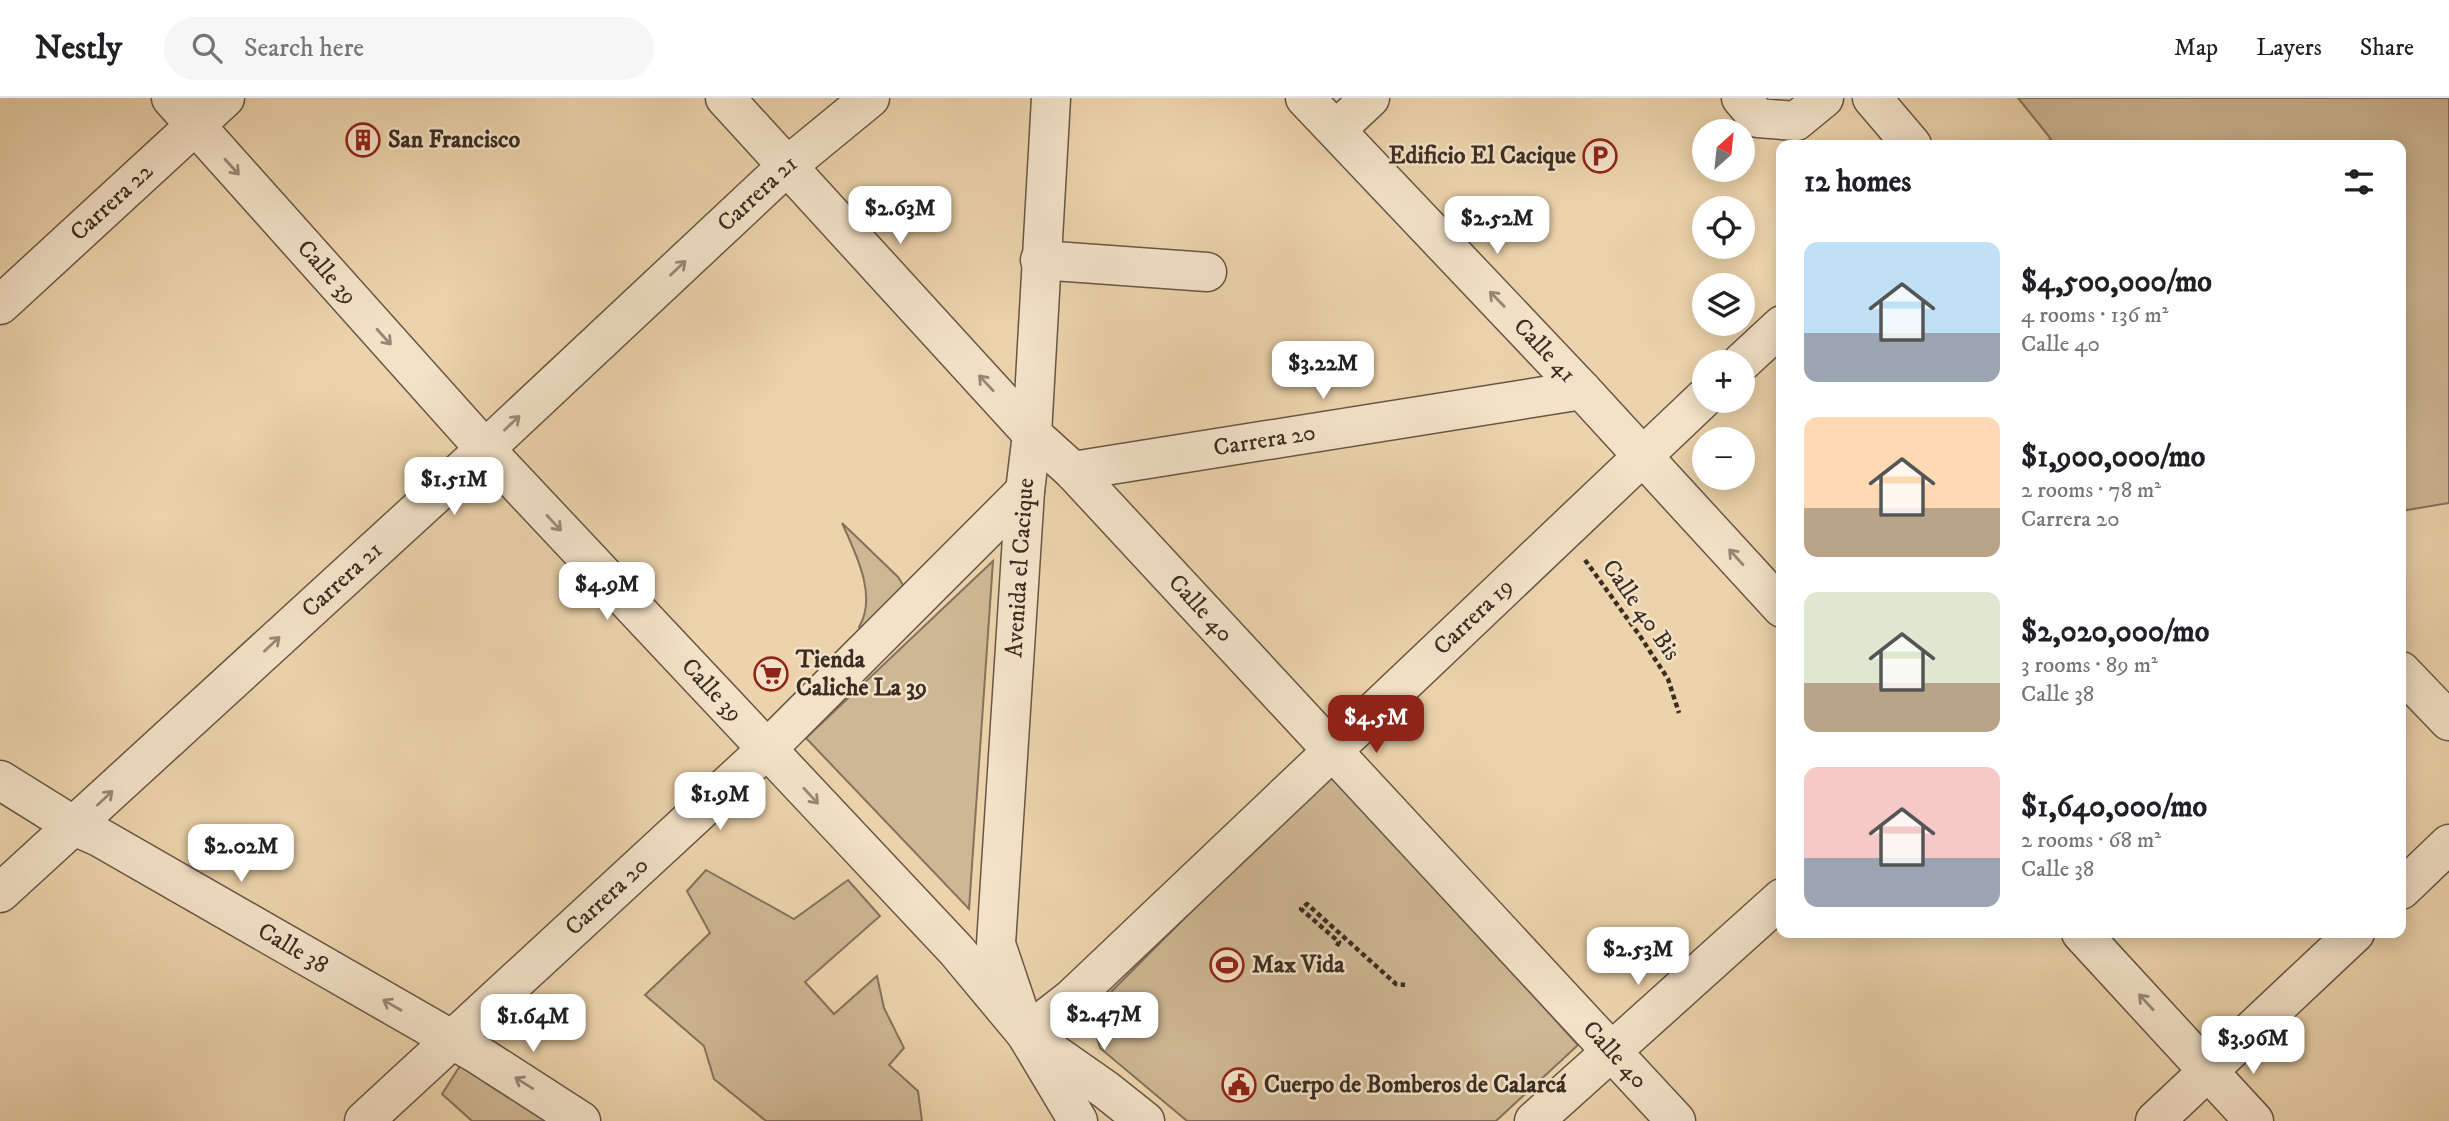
<!DOCTYPE html>
<html lang="en">
<head>
<meta charset="utf-8">
<style>
	:root { --surface:#fff; --page:#f6f6f6; --text:#202124; --muted:#757577; --line:#e0e0e0; --accent:#8f2418 }
	body { margin:0; font-family:"IM FELL DW Pica",serif; background:var(--page); color:var(--text); height:100vh; display:flex; flex-direction:column; font-size:26px; white-space:nowrap }
	* { box-sizing:border-box; margin:0 }
	p { font-size:23px; color:var(--muted) }
	.icon { flex:none; width:38px; height:38px; fill:none; stroke:currentColor; stroke-width:2; stroke-linecap:round; stroke-linejoin:round }
	.map { position:relative; flex:1; overflow:hidden }
	.details { position:absolute; left:1776px; top:42px; width:630px; height:798px; display:flex; flex-direction:column; background:var(--surface); border-radius:14px; box-shadow:0 4px 18px #0003 }
	.details>* { flex:none }
	.needle { width:46px; rotate:27deg }
	.buttons { position:absolute; left:1692px; top:21px; display:grid; gap:14px }
	.buttons a { display:grid; place-items:center; width:63px; height:63px; border-radius:50%; background:var(--surface); box-shadow:0 4px 18px #0003; font-size:35px }
	.price { position:absolute; translate:-50% -60px; padding:0 16px; border-radius:14px; background:#fff; color:#222; font-size:23px; line-height:46px; filter:drop-shadow(0 2px 4px #0008) }
	.price::after { content:''; position:absolute; left:50%; top:42px; width:21px; height:16px; margin-left:-10px; background:inherit; clip-path:polygon(0 0,100% 0,50% 100%) }
	.price.selected { background:var(--accent); color:#fff }
	ul { padding:0; list-style:none }
	li { display:flex; align-items:center; gap:21px; height:175px; padding:0 28px }
	li span { display:grid; place-items:center; flex:none; width:196px; height:140px; border-radius:14px; color:#555 }
	li>.icon { margin-inline-start:auto }
	span .icon { width:84px; height:84px; fill:#fffc; stroke-width:1 }
	li b { font-size:30px }
	h2 { display:flex; justify-content:space-between; align-items:center; height:84px; padding:0 28px; font-size:30px }
	header { display:flex; align-items:center; gap:42px; box-sizing:border-box; height:98px; padding:0 35px; background:var(--surface); border-bottom:2px solid var(--line) }
	header strong { font-size:33px }
	nav { display:flex; gap:38px; margin-inline-start:auto; font-size:24px }
	.search { width:490px; height:63px; background:var(--page); display:flex; align-items:center; gap:18px; box-sizing:border-box; padding:0 24px; border-radius:38px; color:var(--muted); font-size:26px }
	.map>svg:first-child { display:block }
	.green { fill:#ceb794; stroke:#84725c; stroke-width:2 }
	.lines { fill:none; stroke-linecap:round; stroke-linejoin:round }
	.minor-casing { stroke:#665745; stroke-width:41 }
	.path { stroke:#3a2e23; stroke-width:4.5; stroke-dasharray:5 3.5; stroke-linecap:butt }
	.minor { stroke:#f3e2c8; stroke-width:38 }
	.oneway { stroke:#968876 }
	.labels { text-anchor:middle; dominant-baseline:central; stroke-width:5; stroke-linejoin:round; paint-order:stroke }
	.poi-label { font-size:24px; font-weight:bold; fill:#3a2e23; stroke:#f3e2c8; text-anchor:start }
	.street-label { font-size:24px; fill:#3a2e23; stroke:#f3e2c8 }
</style>
</head>
<body>
<header>
<strong>Nestly</strong>
<div class="search"><svg class="icon" aria-label="search" viewBox="0 0 24 24"><circle cx="10" cy="10" r="6"/><path d="M15 15l6 6"/></svg>Search here</div>
<nav><a>Map</a><a>Layers</a><a>Share</a></nav>
</header>
<div class="map">
<svg width="2449" height="1023" viewBox="0 0 2449 1023">
	<rect width="100%" height="100%" fill="#ecd3ab"/>
	<filter id="stains"><feTurbulence type="fractalNoise" baseFrequency=".00286" numOctaves="4"/><feColorMatrix values="0 0 0 0 .2 0 0 0 0 .09 0 0 0 0 .02 0 0 0 .5 -.17"/></filter>
	<radialGradient id="worn" r=".72"><stop offset=".6" stop-color="#630" stop-opacity="0"/><stop offset="1" stop-color="#630" stop-opacity=".3"/></radialGradient>
	<!-- green -->
	<path class="green" d="M 2018,0 L 2449,0 L 2449,405 L 2401,413 L 2401,47 L 2041,47 L 2051,41 Z
		M 842,425 L 898,479 L 906,492 L 865,534 L 859,529 C 878,498 855,454 842,425 Z
		M 993,463 L 969,811 L 806,640 Z
		M 1330,674 L 1578,947 L 1496,1023 L 1187,1023 L 1100,950 L 1094,930 L 1096,909 Z
		M 706,772 L 794,821 L 848,782 L 880,818 L 805,884 L 834,916 L 877,878 L 884,910 L 904,950 L 889,967 L 918,993 L 922,1023 L 766,1023 L 714,981 L 704,948 L 645,897 L 710,835 L 687,793 Z
		M 460,968 L 546,1023 L 472,1023 L 442,996 Z"/>
	<g class="lines">
		<defs>
			<g id="minor">
				<path id="s1" d="M 171,0 L 485,351 L 956,852 L 1026,936 L 1078,1023"/>
				<path id="s2" d="M 725,0 L 1032,336 L 1073,373 L 1676,1023"/>
				<path id="s3" d="M 1305,0 L 1582,292 L 1782,510"/>
				<path d="M 1741,0 L 1758,20 L 1796,23 L 1824,0"/>
				<path d="M 1872,0 L 1912,47"/>
				<path d="M 1336,32 L 1370,0"/>
				<path d="M 1040,162 L 1207,174"/>
				<path id="s4" d="M 0,207 L 225,0"/>
				<path d="M 1742,264 L 1782,227"/>
				<path id="s5" d="M 1073,373 L 1582,292"/>
				<path d="M 2401,573 L 2449,623"/>
				<path id="s6" d="M 0,682 L 74,728 L 99,739 L 477,956 L 581,1023"/>
				<path d="M 2401,792 L 2449,746"/>
				<path id="s7" d="M 0,795 L 485,351 L 786,69 L 870,0"/>
				<path d="M 2081,835 L 2254,1023"/>
				<path id="s8" d="M 1020,917 L 996,846 L 1025,393 L 1032,336 L 1051,0"/>
				<path id="s9" d="M 1026,936 L 1071,901 L 1704,300"/>
				<path d="M 1036,943 L 1106,992 L 1145,1023"/>
				<path id="s10" d="M 364,1023 L 767,651 L 1025,393"/>
				<path d="M 1534,1023 L 1782,800"/>
				<path d="M 2155,1023 L 2355,835"/>
			</g>
		</defs>
		<!-- minor casing -->
		<use href="#minor" class="minor-casing"/>
		<!-- path -->
		<path class="path" d="M 1585,462 L 1640,538 L 1668,581 L 1679,615
			M 1337,848 L 1339,844 L 1301,811 L 1307,806 L 1396,886 L 1405,887"/>
		<!-- minor -->
		<use href="#minor" class="minor"/>
	</g>
	<!-- one-way arrows -->
	<defs><path id="oneway-shaft" d="M-6 0H5M1.5-3L5.5 0L1.5 3" fill="none" stroke-width="1.6" stroke-linecap="round" stroke-linejoin="round" transform="scale(1.75)"/></defs>
	<g class="oneway">
		<use href="#oneway-shaft" transform="translate(232 69) rotate(48)"/>
		<use href="#oneway-shaft" transform="translate(678 170) rotate(-43)"/>
		<use href="#oneway-shaft" transform="translate(1497 201) rotate(-134)"/>
		<use href="#oneway-shaft" transform="translate(384 239) rotate(48)"/>
		<use href="#oneway-shaft" transform="translate(986 285) rotate(-133)"/>
		<use href="#oneway-shaft" transform="translate(512 325) rotate(-43)"/>
		<use href="#oneway-shaft" transform="translate(554 425) rotate(47)"/>
		<use href="#oneway-shaft" transform="translate(1736 459) rotate(-132)"/>
		<use href="#oneway-shaft" transform="translate(272 546) rotate(-43)"/>
		<use href="#oneway-shaft" transform="translate(811 698) rotate(47)"/>
		<use href="#oneway-shaft" transform="translate(105 700) rotate(-43)"/>
		<use href="#oneway-shaft" transform="translate(2146 904) rotate(-133)"/>
		<use href="#oneway-shaft" transform="translate(392 907) rotate(-150)"/>
		<use href="#oneway-shaft" transform="translate(524 985) rotate(-148)"/>
	</g>
	<!-- icons -->
	<defs>
		<symbol id="building-ring" viewBox="-11 -11 22 22"><circle r="9.5" fill="#f3e2c8" stroke="#8f2418" stroke-width="1.5"/><path d="M-4-6H4V6H1V3H-1V6H-4ZM-2.5-4.3h1.7v1.8h-1.7ZM.8-4.3h1.7v1.8H.8ZM-2.5-1h1.7V.8h-1.7ZM.8-1h1.7V.8H.8Z" fill="#8f2418"/></symbol>
		<symbol id="parking-ring" viewBox="-11 -11 22 22"><circle r="9.5" fill="#f3e2c8" stroke="#8f2418" stroke-width="1.5"/><path d="M-3.5-5.5H1a3.5 3.5 0 0 1 0 7H-1V5.5H-3.5ZM-1-3.4V-.6H.8a1.4 1.4 0 0 0 0-2.8Z" fill="#8f2418"/></symbol>
		<symbol id="supermarket-ring" viewBox="-11 -11 22 22"><circle r="9.5" fill="#f3e2c8" stroke="#8f2418" stroke-width="1.5"/><path d="M-6-5.5h2.5l.6 2H6L4.5 2H-2.5L-4.4-4H-6ZM-1.5 3.2a1.3 1.3 0 1 0 .1 0ZM3 3.2a1.3 1.3 0 1 0 .1 0Z" fill="#8f2418"/></symbol>
		<symbol id="stadium-ring" viewBox="-11 -11 22 22"><circle r="9.5" fill="#f3e2c8" stroke="#8f2418" stroke-width="1.5"/><path d="M0-5a6.5 5 0 1 0 0 10a6.5 5 0 1 0 0-10ZM-3.5-1.8h7v3.6h-7Z" fill="#8f2418"/></symbol>
		<symbol id="civic-ring" viewBox="-11 -11 22 22"><circle r="9.5" fill="#f3e2c8" stroke="#8f2418" stroke-width="1.5"/><path d="M-.6-6.5H3V-4.5H.6V-3L4-1V1h2V6H-6V1h2V-1L-.6-3ZM-1.2 2.5V6h2.4V2.5Z" fill="#8f2418"/></symbol>
	</defs>
	<g fill-rule="evenodd">
		<use href="#building-ring" x="344" y="23" width="38" height="38"/>
		<use href="#parking-ring" x="1581" y="39" width="38" height="38"/>
		<use href="#supermarket-ring" x="752" y="557" width="38" height="38"/>
		<use href="#stadium-ring" x="1208" y="848" width="38" height="38"/>
		<use href="#civic-ring" x="1220" y="968" width="38" height="38"/>
	</g>
	<g class="labels">
		<!-- poi labels -->
		<g class="poi-label">
			<text x="388" y="42">San Francisco</text>
			<text x="1576" y="58" text-anchor="end">Edificio El Cacique</text>
			<text x="796" y="562">Tienda<tspan x="796" dy="28">Caliche La 39</tspan></text>
			<text x="1252" y="867">Max Vida</text>
			<text x="1264" y="987">Cuerpo de Bomberos de Calarcá</text>
		</g>
		<!-- street labels -->
		<g class="street-label">
			<text stroke="none"><textPath href="#s7" startOffset="1031">Carrera 21</textPath></text>
			<text stroke="none"><textPath href="#s4" startOffset="152">Carrera 22</textPath></text>
			<text stroke="none"><textPath href="#s1" startOffset="234">Calle 39</textPath></text>
			<text stroke="none"><textPath href="#s3" startOffset="348">Calle 41</textPath></text>
			<text stroke="none"><textPath href="#s5" startOffset="194">Carrera 20</textPath></text>
			<text stroke="none"><textPath href="#s8" startOffset="452">Avenida el Cacique</textPath></text>
			<text stroke="none"><textPath href="#s7" startOffset="464">Carrera 21</textPath></text>
			<text stroke="none"><textPath href="#s2" startOffset="698">Calle 40</textPath></text>
			<text transform="translate(1641 512) rotate(55)">Calle 40 Bis</text>
			<text stroke="none"><textPath href="#s9" startOffset="612">Carrera 19</textPath></text>
			<text stroke="none"><textPath href="#s1" startOffset="802">Calle 39</textPath></text>
			<text stroke="none"><textPath href="#s10" startOffset="331">Carrera 20</textPath></text>
			<text stroke="none"><textPath href="#s6" startOffset="338">Calle 38</textPath></text>
			<text stroke="none"><textPath href="#s2" startOffset="1307">Calle 40</textPath></text>
		</g>
	</g>
	<rect width="100%" height="100%" filter="url(#stains)"/>
	<rect width="100%" height="100%" fill="url(#worn)"/>
</svg>
<div class="buttons">
<a><svg class="needle" viewBox="-14 -14 28 28"><path d="M0-13l5 13h-10z" fill="#e53935"/><path d="M0 13l5-13h-10z" fill="#757577"/></svg></a>
<a><svg class="icon" aria-label="locate" viewBox="0 0 24 24"><circle cx="12" cy="12" r="6"/><path d="M12 2v4M12 18v4M2 12h4M18 12h4"/></svg></a>
<a><svg class="icon" aria-label="layers" viewBox="0 0 24 24"><path d="M12 4l9 5-9 5-9-5zM3 14l9 5 9-5"/></svg></a>
<a>+</a>
<a>−</a>
</div>
<b class="price" style="left:900px;top:148px">$2.63M</b>
<b class="price" style="left:1497px;top:158px">$2.52M</b>
<b class="price" style="left:1323px;top:303px">$3.22M</b>
<b class="price" style="left:454px;top:419px">$1.51M</b>
<b class="price" style="left:607px;top:524px">$4.9M</b>
<b class="price selected" style="left:1376px;top:657px">$4.5M</b>
<b class="price" style="left:720px;top:734px">$1.9M</b>
<b class="price" style="left:241px;top:786px">$2.02M</b>
<b class="price" style="left:1638px;top:889px">$2.53M</b>
<b class="price" style="left:1104px;top:954px">$2.47M</b>
<b class="price" style="left:533px;top:956px">$1.64M</b>
<b class="price" style="left:2253px;top:978px">$3.96M</b>
<section class="details">
<h2>12 homes<svg class="icon" aria-label="filters" viewBox="0 0 24 24"><path d="M4 7h16M4 17h16"/><circle cx="9" cy="7" r="2"/><circle cx="15" cy="17" r="2"/></svg></h2>
<ul>
<li><span style="background:linear-gradient(#bfe0f5 65%,#9aa5b1 0)"><svg class="icon" aria-label="home" viewBox="0 0 24 24"><path d="M3 11l9-7 9 7M6 9v11h12V9"/></svg></span><div><b>$4,500,000/mo</b><p>4 rooms · 136 m²</p><p>Calle 40</p></div></li>
<li><span style="background:linear-gradient(#ffd9b3 65%,#b9a48a 0)"><svg class="icon" aria-label="home" viewBox="0 0 24 24"><path d="M3 11l9-7 9 7M6 9v11h12V9"/></svg></span><div><b>$1,900,000/mo</b><p>2 rooms · 78 m²</p><p>Carrera 20</p></div></li>
<li><span style="background:linear-gradient(#dfe7d0 65%,#b9a48a 0)"><svg class="icon" aria-label="home" viewBox="0 0 24 24"><path d="M3 11l9-7 9 7M6 9v11h12V9"/></svg></span><div><b>$2,020,000/mo</b><p>3 rooms · 89 m²</p><p>Calle 38</p></div></li>
<li><span style="background:linear-gradient(#f6c9c9 65%,#9aa5b1 0)"><svg class="icon" aria-label="home" viewBox="0 0 24 24"><path d="M3 11l9-7 9 7M6 9v11h12V9"/></svg></span><div><b>$1,640,000/mo</b><p>2 rooms · 68 m²</p><p>Calle 38</p></div></li>
</ul>
</section>
</div>
</body>
</html>
